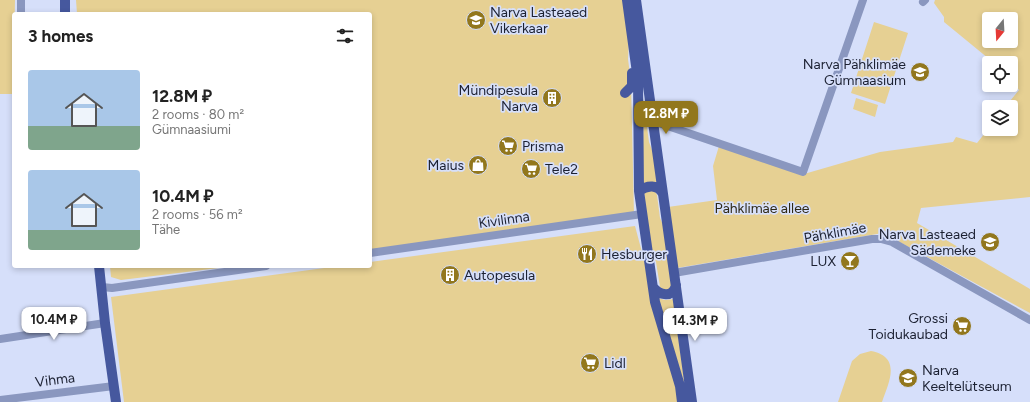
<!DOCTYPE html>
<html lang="en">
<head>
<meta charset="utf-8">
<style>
	:root { --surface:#fff; --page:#f6f6f6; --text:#222; --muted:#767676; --accent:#92771d }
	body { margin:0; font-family:Figtree,sans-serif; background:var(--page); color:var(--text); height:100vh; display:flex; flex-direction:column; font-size:15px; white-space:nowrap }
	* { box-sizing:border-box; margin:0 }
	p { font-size:13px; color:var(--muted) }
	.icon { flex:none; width:22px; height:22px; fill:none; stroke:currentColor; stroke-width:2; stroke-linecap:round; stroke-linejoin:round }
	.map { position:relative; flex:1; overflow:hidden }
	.panel { position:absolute; left:12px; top:12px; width:360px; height:256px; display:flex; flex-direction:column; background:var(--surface); border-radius:4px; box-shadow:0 2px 6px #0003 }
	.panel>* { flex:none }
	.needle { width:26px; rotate:198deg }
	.fabs { position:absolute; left:982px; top:12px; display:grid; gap:8px }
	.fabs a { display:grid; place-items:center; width:36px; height:36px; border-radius:4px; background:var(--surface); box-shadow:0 2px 6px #0003; font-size:20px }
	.price { position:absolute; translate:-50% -34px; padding:0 9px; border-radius:8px; background:#fff; color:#222; font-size:13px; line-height:26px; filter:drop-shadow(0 1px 2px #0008) }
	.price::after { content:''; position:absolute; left:50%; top:24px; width:12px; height:9px; margin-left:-6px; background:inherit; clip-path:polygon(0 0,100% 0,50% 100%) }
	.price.current { background:var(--accent); color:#fff }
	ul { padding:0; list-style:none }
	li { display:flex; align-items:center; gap:12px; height:100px; padding:0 16px }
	li span { display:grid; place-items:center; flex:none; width:112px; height:80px; border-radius:4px; color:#555 }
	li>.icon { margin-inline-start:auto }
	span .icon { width:48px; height:48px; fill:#fffc; stroke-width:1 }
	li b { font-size:17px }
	h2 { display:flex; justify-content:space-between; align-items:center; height:48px; padding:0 16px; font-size:17px }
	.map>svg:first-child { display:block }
	.green { fill:#e6d093; fill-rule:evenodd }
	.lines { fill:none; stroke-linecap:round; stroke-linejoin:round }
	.minor { stroke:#8a97bf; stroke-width:8 }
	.major { stroke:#46589e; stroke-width:10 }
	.labels { text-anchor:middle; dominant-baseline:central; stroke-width:3.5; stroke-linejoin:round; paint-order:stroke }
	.poi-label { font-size:14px; fill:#1c2132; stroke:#d6dffa; text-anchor:start }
	.park-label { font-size:14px; fill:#2f2916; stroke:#d6dffa }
	.street-label { font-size:14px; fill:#1c2132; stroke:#d6dffa }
</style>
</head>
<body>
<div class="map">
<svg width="1030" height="402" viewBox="0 0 1030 402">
	<rect width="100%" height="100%" fill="#d6dffa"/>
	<!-- green -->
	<path class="green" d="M 0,0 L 15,0 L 13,94 L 0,94 Z
		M 76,0 L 624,0 L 629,39 L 628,59 L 631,82 L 634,215 L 370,250 L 370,14 L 77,14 Z
		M 935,0 L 1030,0 L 1030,197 L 921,208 L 917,223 L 1030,289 L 1030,313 L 883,233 L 677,268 L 668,207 L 717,200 L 713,166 L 719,146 L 804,174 L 880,152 L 953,142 L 956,137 L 977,143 L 989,128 L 989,129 L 1011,129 L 1011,107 L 1005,107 L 1019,90 L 1011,81 L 1011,63 L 994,63 L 944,22 L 944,17 L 934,3 ZM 989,19 L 1011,19 L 1011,41 L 989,41 Z
		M 874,22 L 908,33 L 885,104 L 851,93 Z
		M 856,98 L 878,105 L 875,117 L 853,109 Z
		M 644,105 L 649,142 L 655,158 L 659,184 L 642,183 Z
		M 646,191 L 655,191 L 657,195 L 660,218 L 665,229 L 672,285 L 667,292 L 660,287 L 656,262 L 651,250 L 644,193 Z
		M 635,226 L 682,402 L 124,402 L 111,297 L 339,266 L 370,266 L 370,262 Z
		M 110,266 L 235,266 L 121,280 L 111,277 Z
		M 658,298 L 665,300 L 674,299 L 685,388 Z
		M 871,351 C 902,357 889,382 882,402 L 838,402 L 852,361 L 860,354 Z"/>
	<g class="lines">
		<!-- minor -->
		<path class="minor" d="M 923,2 L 925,0
			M 21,14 L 21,0
			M 653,121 L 803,172 L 863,0
			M 370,253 L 642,214
			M 674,273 L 872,239 L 881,239 L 892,242 L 1030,320
			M 102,287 L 112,288 L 266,266
			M 0,339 L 105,323
			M 0,400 L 114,386"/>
		<!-- major -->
		<path class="major" d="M 627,0 L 638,80 L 639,191 L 655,302 L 680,386 L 682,402
			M 636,0 L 692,402
			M 65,14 L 65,0
			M 625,93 L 632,86 L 632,73
			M 639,191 C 647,185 658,184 663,194
			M 99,266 L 105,323 L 116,402
			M 653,287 C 659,295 673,299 676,285"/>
	</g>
	<!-- icons -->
	<defs>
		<symbol id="school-disc" viewBox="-11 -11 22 22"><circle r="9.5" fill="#92771d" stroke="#d6dffa"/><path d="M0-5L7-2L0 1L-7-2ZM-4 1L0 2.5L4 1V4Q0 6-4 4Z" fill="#fff"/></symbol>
		<symbol id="building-disc" viewBox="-11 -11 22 22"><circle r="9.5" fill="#92771d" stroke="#d6dffa"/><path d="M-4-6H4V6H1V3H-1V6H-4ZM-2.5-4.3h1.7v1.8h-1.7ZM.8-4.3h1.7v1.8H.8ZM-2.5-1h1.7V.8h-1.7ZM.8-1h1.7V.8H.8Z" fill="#fff"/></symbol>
		<symbol id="supermarket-disc" viewBox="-11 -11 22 22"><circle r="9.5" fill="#92771d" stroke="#d6dffa"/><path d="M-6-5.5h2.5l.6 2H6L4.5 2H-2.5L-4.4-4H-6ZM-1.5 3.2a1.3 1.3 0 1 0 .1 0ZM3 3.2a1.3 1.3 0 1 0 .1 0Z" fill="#fff"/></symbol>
		<symbol id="shop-disc" viewBox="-11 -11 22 22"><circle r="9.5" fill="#92771d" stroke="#d6dffa"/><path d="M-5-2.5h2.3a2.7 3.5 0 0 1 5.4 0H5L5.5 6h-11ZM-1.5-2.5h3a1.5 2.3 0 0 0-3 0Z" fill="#fff"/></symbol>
		<symbol id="restaurant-disc" viewBox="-11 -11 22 22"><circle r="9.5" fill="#92771d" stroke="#d6dffa"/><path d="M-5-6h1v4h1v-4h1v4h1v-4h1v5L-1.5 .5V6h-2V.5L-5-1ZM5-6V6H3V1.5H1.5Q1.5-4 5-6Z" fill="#fff"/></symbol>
		<symbol id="bar-disc" viewBox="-11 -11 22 22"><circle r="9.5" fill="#92771d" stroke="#d6dffa"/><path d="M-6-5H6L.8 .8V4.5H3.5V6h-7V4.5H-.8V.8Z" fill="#fff"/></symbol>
	</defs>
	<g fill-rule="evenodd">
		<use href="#school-disc" x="465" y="9" width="22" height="22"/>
		<use href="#school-disc" x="909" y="61" width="22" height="22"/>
		<use href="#building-disc" x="541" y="87" width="22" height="22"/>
		<use href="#supermarket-disc" x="497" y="135" width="22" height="22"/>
		<use href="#shop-disc" x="467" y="154" width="22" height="22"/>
		<use href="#supermarket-disc" x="520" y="158" width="22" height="22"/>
		<use href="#school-disc" x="979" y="231" width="22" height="22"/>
		<use href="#restaurant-disc" x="576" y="243" width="22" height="22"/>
		<use href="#bar-disc" x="839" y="250" width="22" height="22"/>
		<use href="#building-disc" x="439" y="264" width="22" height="22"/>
		<use href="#supermarket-disc" x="951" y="315" width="22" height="22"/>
		<use href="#supermarket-disc" x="579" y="352" width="22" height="22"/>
		<use href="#school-disc" x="897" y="367" width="22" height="22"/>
	</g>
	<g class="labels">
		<!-- poi labels -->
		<g class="poi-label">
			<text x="490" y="12">Narva Lasteaed<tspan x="490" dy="16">Vikerkaar</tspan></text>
			<text x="906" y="64" text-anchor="end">Narva Pähklimäe<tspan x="906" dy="16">Gümnaasium</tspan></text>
			<text x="538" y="90" text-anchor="end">Mündipesula<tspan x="538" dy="16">Narva</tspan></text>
			<text x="522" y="146">Prisma</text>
			<text x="464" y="165" text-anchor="end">Maius</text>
			<text x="545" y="169">Tele2</text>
			<text x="976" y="234" text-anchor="end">Narva Lasteaed<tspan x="976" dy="16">Sädemeke</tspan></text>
			<text x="601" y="254">Hesburger</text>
			<text x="836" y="261" text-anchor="end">LUX</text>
			<text x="464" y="275">Autopesula</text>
			<text x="948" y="318" text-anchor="end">Grossi<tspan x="948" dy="16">Toidukaubad</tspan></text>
			<text x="604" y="363">Lidl</text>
			<text x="922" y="370">Narva<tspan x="922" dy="16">Keeltelütseum</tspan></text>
		</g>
		<!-- park labels -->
		<g class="park-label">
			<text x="762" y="208">Pähklimäe allee</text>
		</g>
		<!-- street labels -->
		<g class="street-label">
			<text transform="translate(504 220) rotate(-8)">Kivilinna</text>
			<text transform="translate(835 233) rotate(-10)">Pähklimäe</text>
			<text transform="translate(55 380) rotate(-7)">Vihma</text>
		</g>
	</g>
</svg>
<div class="fabs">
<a><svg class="needle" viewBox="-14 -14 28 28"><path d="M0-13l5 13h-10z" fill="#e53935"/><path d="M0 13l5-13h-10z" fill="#767676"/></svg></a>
<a><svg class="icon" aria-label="locate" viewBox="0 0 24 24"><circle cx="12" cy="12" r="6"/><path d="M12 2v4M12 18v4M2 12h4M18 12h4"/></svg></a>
<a><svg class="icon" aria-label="layers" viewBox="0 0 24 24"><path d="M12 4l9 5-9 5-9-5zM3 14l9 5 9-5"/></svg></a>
</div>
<b class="price current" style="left:666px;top:135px">12.8M ₽</b>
<b class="price" style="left:54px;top:341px">10.4M ₽</b>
<b class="price" style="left:695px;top:342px">14.3M ₽</b>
<section class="panel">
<h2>3 homes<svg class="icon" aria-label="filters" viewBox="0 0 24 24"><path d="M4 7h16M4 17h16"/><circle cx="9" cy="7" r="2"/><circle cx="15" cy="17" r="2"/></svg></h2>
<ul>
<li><span style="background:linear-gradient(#a9c7e8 70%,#7fa58c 0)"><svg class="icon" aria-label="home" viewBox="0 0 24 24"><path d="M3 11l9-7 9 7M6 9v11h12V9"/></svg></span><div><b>12.8M ₽</b><p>2 rooms · 80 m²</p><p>Gümnaasiumi</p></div></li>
<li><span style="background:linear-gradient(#a9c7e8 75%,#7fa58c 0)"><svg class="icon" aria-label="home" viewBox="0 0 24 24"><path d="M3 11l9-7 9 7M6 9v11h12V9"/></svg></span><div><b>10.4M ₽</b><p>2 rooms · 56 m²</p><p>Tähe</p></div></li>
</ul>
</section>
</div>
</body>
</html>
